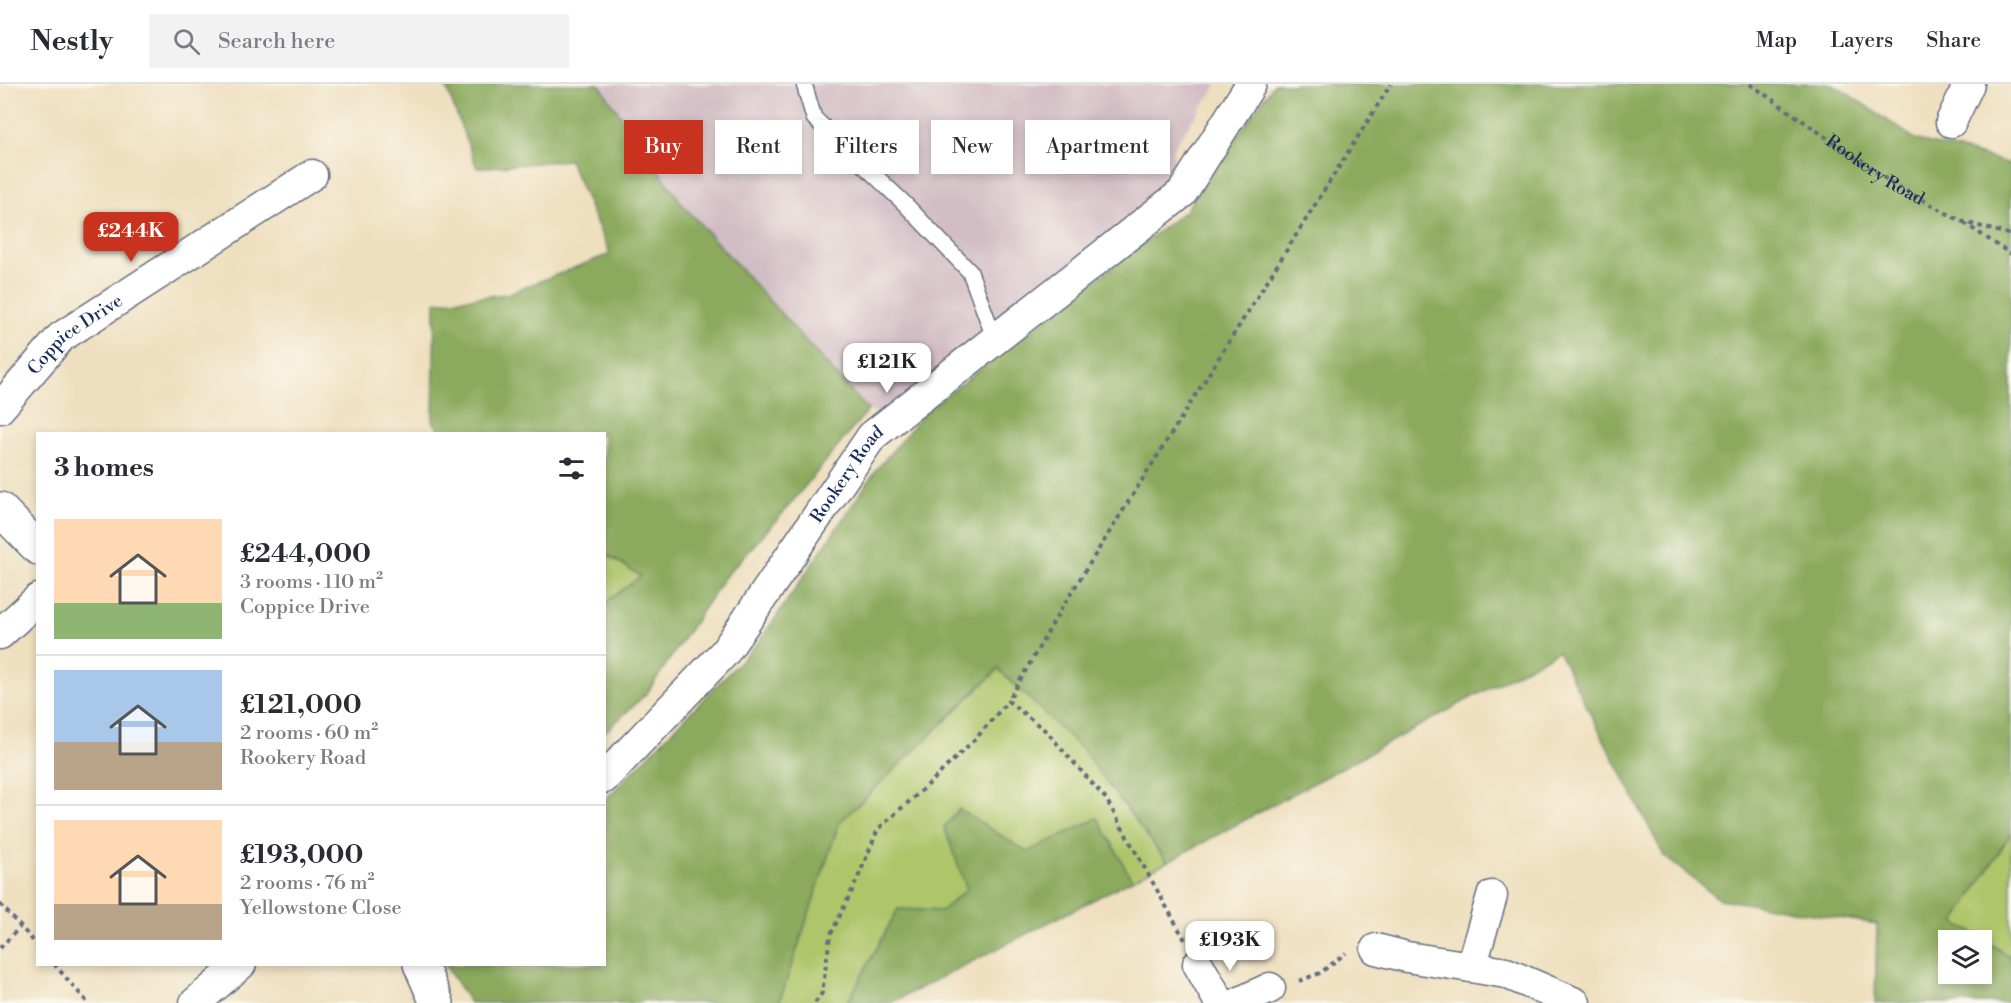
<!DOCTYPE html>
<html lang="en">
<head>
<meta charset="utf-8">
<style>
	:root { --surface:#fff; --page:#f2f2f3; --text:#2b2b33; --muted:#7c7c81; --line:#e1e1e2; --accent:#c8321e }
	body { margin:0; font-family:"Libre Bodoni",serif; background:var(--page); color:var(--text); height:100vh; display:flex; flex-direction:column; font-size:22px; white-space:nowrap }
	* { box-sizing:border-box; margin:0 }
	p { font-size:20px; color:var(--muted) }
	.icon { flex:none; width:33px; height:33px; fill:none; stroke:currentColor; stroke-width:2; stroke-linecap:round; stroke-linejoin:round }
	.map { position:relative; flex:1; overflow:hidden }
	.details { position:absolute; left:36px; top:348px; width:570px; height:534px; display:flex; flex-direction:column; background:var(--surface); border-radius:0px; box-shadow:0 3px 9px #0003 }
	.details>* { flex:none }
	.banner { position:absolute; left:624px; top:36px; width:570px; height:54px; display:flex; gap:12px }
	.tools { position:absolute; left:1938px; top:846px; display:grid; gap:12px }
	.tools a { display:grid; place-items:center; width:54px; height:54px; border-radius:0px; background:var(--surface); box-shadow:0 3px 9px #0003; font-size:30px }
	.price { position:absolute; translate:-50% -51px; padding:0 14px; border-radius:12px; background:#fff; color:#222; font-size:20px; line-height:39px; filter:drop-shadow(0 2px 3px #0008) }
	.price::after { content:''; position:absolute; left:50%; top:36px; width:18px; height:14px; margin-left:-9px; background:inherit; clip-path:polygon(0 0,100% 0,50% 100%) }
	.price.on { background:var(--accent); color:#fff }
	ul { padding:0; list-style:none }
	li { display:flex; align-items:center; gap:18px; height:150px; padding:0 18px }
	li+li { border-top:2px solid var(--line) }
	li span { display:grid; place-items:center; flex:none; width:168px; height:120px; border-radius:0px; color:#555 }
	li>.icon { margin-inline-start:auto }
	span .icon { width:72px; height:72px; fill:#fffc; stroke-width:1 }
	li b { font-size:26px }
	h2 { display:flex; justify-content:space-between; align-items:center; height:72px; padding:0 18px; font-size:26px }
	.pill { padding:0 21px; border-radius:0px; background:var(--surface); box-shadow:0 3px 9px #0003; font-size:21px; line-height:54px }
	.pill.on { background:var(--accent); color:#fff }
	header { display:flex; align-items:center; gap:36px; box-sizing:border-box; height:84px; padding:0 30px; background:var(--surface); border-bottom:2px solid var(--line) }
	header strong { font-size:28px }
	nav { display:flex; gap:33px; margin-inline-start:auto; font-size:21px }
	.search { width:420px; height:54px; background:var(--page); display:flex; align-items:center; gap:15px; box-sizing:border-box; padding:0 21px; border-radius:0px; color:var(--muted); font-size:22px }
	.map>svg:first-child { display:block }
	.industrial { fill:#d2bdc5 }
	.green { fill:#afc569; stroke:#657a64; stroke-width:1.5 }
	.forest { fill:#8baa5d; stroke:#536c5e; stroke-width:1.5; fill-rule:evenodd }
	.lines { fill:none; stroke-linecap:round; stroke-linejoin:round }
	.lane-casing { stroke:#656d80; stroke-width:18 }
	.street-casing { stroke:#656d80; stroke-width:33 }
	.secondary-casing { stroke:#656d80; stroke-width:36 }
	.path { stroke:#656d80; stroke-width:4; stroke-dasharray:4.5 4.5; stroke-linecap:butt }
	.lane { stroke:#fff; stroke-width:15 }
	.street { stroke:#fff; stroke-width:30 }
	.secondary { stroke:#fff; stroke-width:33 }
	.labels { text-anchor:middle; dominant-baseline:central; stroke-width:4.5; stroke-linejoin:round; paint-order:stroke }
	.street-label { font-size:18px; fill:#1b2f5e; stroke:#fbf7ec }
</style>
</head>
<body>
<header>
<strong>Nestly</strong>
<div class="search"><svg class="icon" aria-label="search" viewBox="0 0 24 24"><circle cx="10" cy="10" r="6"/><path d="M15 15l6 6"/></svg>Search here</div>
<nav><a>Map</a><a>Layers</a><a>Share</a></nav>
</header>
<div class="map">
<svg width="2011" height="919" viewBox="0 0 2011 919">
	<rect width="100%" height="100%" fill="#fbf7ec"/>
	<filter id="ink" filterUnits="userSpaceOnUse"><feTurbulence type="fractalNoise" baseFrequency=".0167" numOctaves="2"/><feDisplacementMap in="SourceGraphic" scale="12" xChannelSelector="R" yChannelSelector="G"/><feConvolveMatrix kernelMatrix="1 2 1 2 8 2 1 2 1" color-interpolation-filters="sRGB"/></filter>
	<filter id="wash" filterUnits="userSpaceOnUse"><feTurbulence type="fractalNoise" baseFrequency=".008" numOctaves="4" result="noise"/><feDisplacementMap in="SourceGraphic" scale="24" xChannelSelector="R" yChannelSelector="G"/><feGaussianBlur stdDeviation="1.35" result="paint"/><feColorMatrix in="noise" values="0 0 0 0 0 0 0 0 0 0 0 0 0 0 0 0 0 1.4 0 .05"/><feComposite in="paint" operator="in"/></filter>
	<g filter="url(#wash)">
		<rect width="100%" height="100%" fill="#eedfbe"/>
		<!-- industrial -->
		<path class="industrial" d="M 599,0 L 1218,0 L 1172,65 L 1182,109 L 893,336 L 868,326 L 682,120 Z"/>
		<!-- green -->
		<path class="green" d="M 604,469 L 641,492 L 605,519 L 604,519 Z
			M 999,585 L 1081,664 L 1167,778 L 1132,796 L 1098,735 L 1027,768 L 944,743 L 968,805 L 941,827 L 898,825 L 847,919 L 779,919 L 839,739 Z
			M 2011,749 L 2011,873 L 1954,838 Z"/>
		<!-- forest -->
		<path class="forest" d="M 445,0 L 599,0 L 682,120 L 868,326 L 783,429 L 724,494 L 647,609 L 605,648 L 605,519 L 641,492 L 605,469 L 604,350 L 441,349 L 433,337 L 435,218 L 507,210 L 610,170 L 569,76 L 477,84 Z
			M 1274,0 L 1833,0 L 1917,56 L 1969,68 L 2011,80 L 2011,749 L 1955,838 L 2011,873 L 2011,919 L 1875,919 L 1877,840 L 1719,815 L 1664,772 L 1558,567 L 1167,778 L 1081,664 L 998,585 L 839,739 L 779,919 L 661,919 L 645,916 L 640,919 L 470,919 L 445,881 L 604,880 L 605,716 L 759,558 L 877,385 L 926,327 L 1185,127 ZM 1948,856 L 1982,856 L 1982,890 L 1948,890 Z
			M 959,725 L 1027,768 L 1098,734 L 1132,796 L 891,919 L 847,919 L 898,825 L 941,827 L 967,805 L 944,743 Z"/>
	</g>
	<g filter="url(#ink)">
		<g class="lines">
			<defs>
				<path id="lane" d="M 804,0 L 814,34 L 905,120 L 970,188 L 995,256"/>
				<g id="street">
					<path d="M 1951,38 L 1969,0"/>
					<path id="s2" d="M 0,324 L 61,253 L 312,91"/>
					<path d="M 0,550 L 38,515"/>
					<path id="s3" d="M 604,694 L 725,568 L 872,352 L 1182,109 L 1251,0"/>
					<path d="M 1376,865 L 1407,873 L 1471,883 L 1492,812"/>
					<path d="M 1198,880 L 1220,919"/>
					<path d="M 1471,883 L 1506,889 L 1575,919"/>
					<path d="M 195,919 L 241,880"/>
					<path d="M 1238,919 L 1270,904"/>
				</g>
				<path id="secondary" d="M 0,425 L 38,464
					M 420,880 L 437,919"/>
			</defs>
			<!-- lane casing -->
			<use href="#lane" class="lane-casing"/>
			<!-- street casing -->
			<use href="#street" class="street-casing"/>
			<!-- secondary casing -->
			<use href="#secondary" class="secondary-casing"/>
			<!-- path -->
			<g class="path">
				<path id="s1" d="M 1750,0 L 1890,98 L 1961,137 L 2011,151"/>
				<path d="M 1964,139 L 2011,170"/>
				<path d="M 0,820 L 38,862"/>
				<path d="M 1185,856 L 1106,715 L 1046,647 L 1008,617 L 1063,522 L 1391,0"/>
				<path d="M 0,864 L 20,843"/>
				<path d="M 54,880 L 88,919"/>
				<path d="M 1299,897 L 1320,889 L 1346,869"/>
				<path d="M 815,919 L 822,909 L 830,852 L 857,796 L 878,745 L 930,699 L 978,652 L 1008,617"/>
			</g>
			<!-- lane -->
			<use href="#lane" class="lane"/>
			<!-- street -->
			<use href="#street" class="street"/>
			<!-- secondary -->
			<use href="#secondary" class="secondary"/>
		</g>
	</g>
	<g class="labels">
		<!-- street labels -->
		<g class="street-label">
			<text stroke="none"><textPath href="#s1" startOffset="152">Rookery Road</textPath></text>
			<text stroke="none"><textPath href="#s2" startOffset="106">Coppice Drive</textPath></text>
			<text stroke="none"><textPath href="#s3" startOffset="390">Rookery Road</textPath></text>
		</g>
	</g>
</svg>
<div class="tools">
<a><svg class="icon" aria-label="layers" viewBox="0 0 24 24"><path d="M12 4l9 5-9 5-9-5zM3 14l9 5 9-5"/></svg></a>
</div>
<b class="price on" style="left:131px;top:179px">£244K</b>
<b class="price" style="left:887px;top:310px">£121K</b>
<b class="price" style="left:1230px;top:888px">£193K</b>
<div class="banner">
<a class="pill on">Buy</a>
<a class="pill">Rent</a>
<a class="pill">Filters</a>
<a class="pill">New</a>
<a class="pill">Apartment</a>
</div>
<section class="details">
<h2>3 homes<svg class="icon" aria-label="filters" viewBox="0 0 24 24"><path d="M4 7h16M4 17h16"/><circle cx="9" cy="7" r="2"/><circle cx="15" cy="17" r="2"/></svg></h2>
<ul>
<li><span style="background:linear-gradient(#ffd9b3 70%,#8fb573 0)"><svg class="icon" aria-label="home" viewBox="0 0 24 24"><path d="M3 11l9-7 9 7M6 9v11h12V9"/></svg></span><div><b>£244,000</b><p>3 rooms · 110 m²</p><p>Coppice Drive</p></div></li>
<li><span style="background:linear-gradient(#a9c7e8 60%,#b9a48a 0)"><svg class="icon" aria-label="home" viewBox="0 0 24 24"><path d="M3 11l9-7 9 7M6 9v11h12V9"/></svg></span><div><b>£121,000</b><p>2 rooms · 60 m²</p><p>Rookery Road</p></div></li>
<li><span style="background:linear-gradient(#ffd9b3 70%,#b9a48a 0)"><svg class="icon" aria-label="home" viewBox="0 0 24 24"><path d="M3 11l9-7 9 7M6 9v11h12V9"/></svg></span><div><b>£193,000</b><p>2 rooms · 76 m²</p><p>Yellowstone Close</p></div></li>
</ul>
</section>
</div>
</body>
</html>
